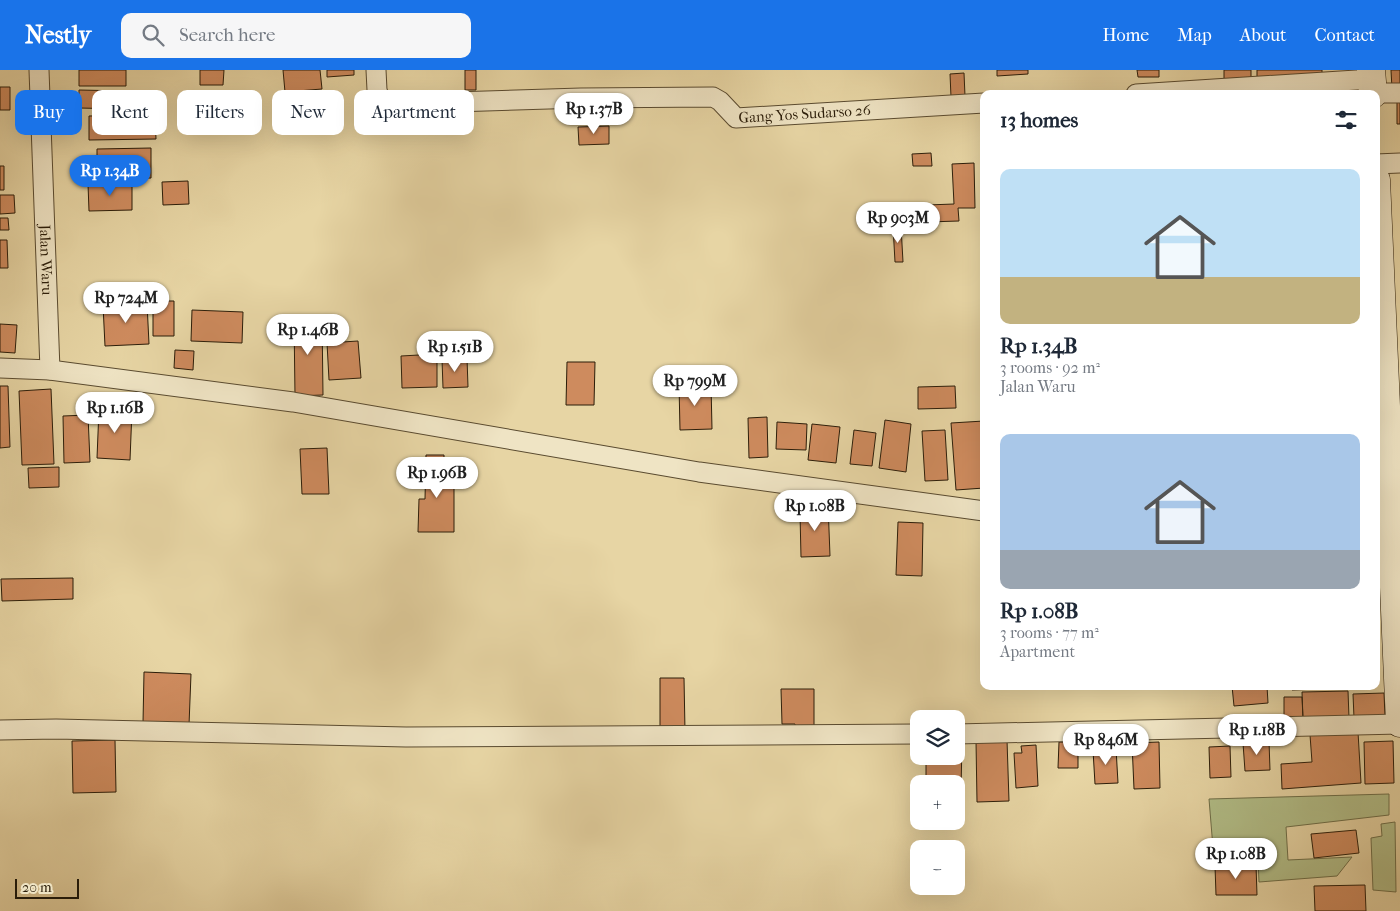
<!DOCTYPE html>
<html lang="en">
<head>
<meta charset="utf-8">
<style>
	:root { --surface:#fff; --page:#f6f6f7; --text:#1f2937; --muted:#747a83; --accent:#1a73e8 }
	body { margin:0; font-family:"IM FELL French Canon",serif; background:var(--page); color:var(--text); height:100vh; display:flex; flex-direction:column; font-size:19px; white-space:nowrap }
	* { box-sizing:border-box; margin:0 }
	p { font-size:16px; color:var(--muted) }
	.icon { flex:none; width:28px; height:28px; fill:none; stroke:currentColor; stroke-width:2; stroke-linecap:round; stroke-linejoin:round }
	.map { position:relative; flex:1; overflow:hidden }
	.details { position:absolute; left:980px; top:20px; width:400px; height:600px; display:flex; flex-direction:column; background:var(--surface); border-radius:10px; box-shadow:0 5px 20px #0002 }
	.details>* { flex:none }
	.guide { position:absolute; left:15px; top:20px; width:475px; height:45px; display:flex; gap:10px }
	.buttons { position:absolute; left:910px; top:640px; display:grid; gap:10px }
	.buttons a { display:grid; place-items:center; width:55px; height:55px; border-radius:10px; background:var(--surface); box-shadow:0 5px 20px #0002; font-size:25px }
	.scale { position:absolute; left:15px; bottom:12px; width:64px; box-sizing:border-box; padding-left:5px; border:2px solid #2b1d09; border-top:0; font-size:14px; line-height:18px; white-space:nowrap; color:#2b1d09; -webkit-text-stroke:4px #efe4c4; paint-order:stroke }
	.price { position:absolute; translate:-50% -42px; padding:0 11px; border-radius:18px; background:#fff; color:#222; font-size:16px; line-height:32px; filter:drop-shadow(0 1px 2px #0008) }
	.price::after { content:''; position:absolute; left:50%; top:30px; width:15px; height:11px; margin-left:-8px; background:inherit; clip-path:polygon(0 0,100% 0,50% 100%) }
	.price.selected { background:var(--accent); color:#fff }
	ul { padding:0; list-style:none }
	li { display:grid; align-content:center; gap:10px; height:265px; padding:0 20px }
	li span { display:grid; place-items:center; height:155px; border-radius:10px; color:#555 }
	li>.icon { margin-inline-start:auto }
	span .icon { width:90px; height:90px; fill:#fffc; stroke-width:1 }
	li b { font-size:21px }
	h2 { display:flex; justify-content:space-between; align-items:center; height:60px; padding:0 20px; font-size:21px }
	.pill { padding:0 18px; border-radius:10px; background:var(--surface); box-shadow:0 5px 20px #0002; font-size:18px; line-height:45px }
	.pill.selected { background:var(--accent); color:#fff }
	header { display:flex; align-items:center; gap:30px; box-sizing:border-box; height:70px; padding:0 25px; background:var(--accent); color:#fff }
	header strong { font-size:24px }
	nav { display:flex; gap:28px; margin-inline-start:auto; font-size:18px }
	.search { width:350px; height:45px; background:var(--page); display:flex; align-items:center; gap:12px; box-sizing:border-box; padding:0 18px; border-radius:10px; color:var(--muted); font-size:19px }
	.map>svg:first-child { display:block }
	.green { fill:#b2be88; stroke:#6e6e48 }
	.building { fill:#ce8b5e; stroke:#2b1d09 }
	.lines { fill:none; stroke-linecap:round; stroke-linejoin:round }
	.street-casing { stroke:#5a4b30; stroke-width:21 }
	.secondary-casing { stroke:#2b1d09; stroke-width:29 }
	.street { stroke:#efe4c4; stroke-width:19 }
	.secondary { stroke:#efe4c4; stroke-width:28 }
	.labels { text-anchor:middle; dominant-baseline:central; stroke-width:4.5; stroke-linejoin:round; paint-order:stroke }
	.street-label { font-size:15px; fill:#2b1d09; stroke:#efe4c4 }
</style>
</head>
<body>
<header>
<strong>Nestly</strong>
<div class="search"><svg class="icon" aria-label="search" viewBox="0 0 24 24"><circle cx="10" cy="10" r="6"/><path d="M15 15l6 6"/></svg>Search here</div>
<nav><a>Home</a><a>Map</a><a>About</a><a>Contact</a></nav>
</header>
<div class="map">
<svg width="1400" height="841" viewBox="0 0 1400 841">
	<rect width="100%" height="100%" fill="#e7d5a4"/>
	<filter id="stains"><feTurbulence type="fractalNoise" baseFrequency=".004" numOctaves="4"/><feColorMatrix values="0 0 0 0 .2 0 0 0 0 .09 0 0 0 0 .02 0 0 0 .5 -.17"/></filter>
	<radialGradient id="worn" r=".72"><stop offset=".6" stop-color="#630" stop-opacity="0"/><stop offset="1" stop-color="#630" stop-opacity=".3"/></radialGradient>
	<!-- green -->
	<path class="green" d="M 1389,724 L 1389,745 L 1286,757 L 1288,790 L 1352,787 L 1337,806 L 1259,812 L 1258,789 L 1214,790 L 1209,729 Z
		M 1395,752 L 1396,822 L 1373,820 L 1371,768 L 1382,766 L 1381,754 Z"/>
	<!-- building -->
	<path class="building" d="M 79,0 L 126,0 L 126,16 L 79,16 Z
		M 200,0 L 224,0 L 223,15 L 200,15 Z
		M 283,0 L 320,0 L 322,19 L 285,22 Z
		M 327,0 L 354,0 L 354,5 L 327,7 Z
		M 465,0 L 476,0 L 476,20 L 465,20 Z
		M 997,0 L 1028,0 L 1028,4 L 997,6 Z
		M 1137,0 L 1159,0 L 1159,7 L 1138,7 Z
		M 1224,0 L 1251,0 L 1251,12 L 1224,12 Z
		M 1257,0 L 1322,0 L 1322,6 L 1257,9 Z
		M 1391,0 L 1400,0 L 1400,19 L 1392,19 Z
		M 964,3 L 965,26 L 951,27 L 950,4 Z
		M 0,17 L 10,17 L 10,40 L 0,40 Z
		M 79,20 L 125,21 L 125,39 L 79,38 Z
		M 1359,20 L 1359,24 L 1283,23 Z
		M 1400,27 L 1400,54 L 1397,54 L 1397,28 Z
		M 155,45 L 156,69 L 89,70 L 89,46 Z
		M 609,56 L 609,74 L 579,75 L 578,57 Z
		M 151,78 L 151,108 L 97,109 L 97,79 Z
		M 931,83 L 932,96 L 913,96 L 912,84 Z
		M 974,93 L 975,138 L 958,138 L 959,151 L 927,152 L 927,135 L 954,134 L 952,94 Z
		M 0,96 L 4,96 L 4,120 L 0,120 Z
		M 188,111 L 189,134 L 163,135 L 162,112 Z
		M 132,113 L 132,140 L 89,141 L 88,114 Z
		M 0,125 L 14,125 L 15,143 L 0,144 Z
		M 0,148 L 8,148 L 9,160 L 0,160 Z
		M 893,156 L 901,156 L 903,192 L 895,192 Z
		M 0,170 L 7,170 L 8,198 L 0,198 Z
		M 153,231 L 174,231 L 174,266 L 153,266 Z
		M 147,233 L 149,274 L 105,276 L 103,235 Z
		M 192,240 L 243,242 L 242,273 L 191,271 Z
		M 322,247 L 323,325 L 295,326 L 294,248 Z
		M 0,254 L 17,255 L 15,283 L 0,282 Z
		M 358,271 L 361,308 L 329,310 L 327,273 Z
		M 175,280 L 194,281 L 193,300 L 174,298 Z
		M 437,284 L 437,317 L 402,318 L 401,286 Z
		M 467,288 L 468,317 L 443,318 L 442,289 Z
		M 567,292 L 595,292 L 594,335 L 566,335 Z
		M 679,315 L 711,315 L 712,359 L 680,360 Z
		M 0,316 L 8,316 L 10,377 L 0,378 Z
		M 955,316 L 956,338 L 918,339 L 918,317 Z
		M 51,319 L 54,394 L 22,395 L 19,321 Z
		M 99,339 L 132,340 L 130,390 L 97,388 Z
		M 88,345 L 90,392 L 64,393 L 63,346 Z
		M 767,347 L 768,387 L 749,388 L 748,348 Z
		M 885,350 L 911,354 L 906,402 L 879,398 Z
		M 984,351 L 984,418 L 956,420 L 951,353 Z
		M 777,352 L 807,354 L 806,380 L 776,379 Z
		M 812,354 L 840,357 L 836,393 L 808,390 Z
		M 854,360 L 876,363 L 872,396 L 850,394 Z
		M 945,360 L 948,410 L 925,411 L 922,361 Z
		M 327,378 L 329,424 L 302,424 L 300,379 Z
		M 426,385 L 444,385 L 444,407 L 454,407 L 454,462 L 418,462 L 419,429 L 425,429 Z
		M 59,397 L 59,417 L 29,418 L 28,398 Z
		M 828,433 L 830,486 L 801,487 L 800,444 L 813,444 L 812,434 Z
		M 898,452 L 923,453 L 922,506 L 896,505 Z
		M 73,508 L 73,529 L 2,531 L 1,509 Z
		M 144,602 L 191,604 L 189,655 L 143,653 Z
		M 660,608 L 684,608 L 685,661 L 660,661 Z
		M 1232,616 L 1267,616 L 1268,633 L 1234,636 Z
		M 1292,616 L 1322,616 L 1322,619 L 1292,620 Z
		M 781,619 L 814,619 L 814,664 L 795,664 L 795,654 L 782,654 Z
		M 1348,621 L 1349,648 L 1303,649 L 1302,622 Z
		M 1384,623 L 1385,647 L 1354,648 L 1353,624 Z
		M 1284,627 L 1302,627 L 1303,649 L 1284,649 Z
		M 1358,662 L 1361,713 L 1282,719 L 1281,694 L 1312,692 L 1310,665 Z
		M 115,670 L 116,722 L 73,723 L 72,671 Z
		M 1007,670 L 1009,731 L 977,732 L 976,671 Z
		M 956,671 L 962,671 L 961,721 L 956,721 L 956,714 L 926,714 L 926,686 L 956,686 Z
		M 1269,671 L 1270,700 L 1245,701 L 1243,673 Z
		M 1393,671 L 1394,713 L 1365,714 L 1364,672 Z
		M 1059,672 L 1078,672 L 1078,698 L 1058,698 Z
		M 1159,672 L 1160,718 L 1134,719 L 1132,673 Z
		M 1036,675 L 1038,716 L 1016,718 L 1014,683 L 1022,683 L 1021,676 Z
		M 1230,676 L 1231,707 L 1210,708 L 1209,677 Z
		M 1116,678 L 1118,713 L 1095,714 L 1093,680 Z
		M 1356,760 L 1359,783 L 1314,788 L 1311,764 Z
		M 1256,795 L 1257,825 L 1216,825 L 1215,796 Z
		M 1365,815 L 1366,841 L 1315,841 L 1314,816 Z"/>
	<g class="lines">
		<defs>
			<g id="street">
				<path id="s1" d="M 39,0 L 50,300"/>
				<path id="s2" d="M 376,0 L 377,20 L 381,33 L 389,34 L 581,28 L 713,27 L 720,31 L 736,48 L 984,33"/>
				<path d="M 1373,23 L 1400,23"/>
				<path d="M 1136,24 L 1372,9"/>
				<path d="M 1376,94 L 1400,93"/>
				<path d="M 0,298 L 50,300 L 293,332 L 699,402 L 984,441"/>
				<path d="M 0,660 L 56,659 L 406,667 L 919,664"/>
				<path d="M 956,664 L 1400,654"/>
			</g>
			<path id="secondary" d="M 1371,0 L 1373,24
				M 1376,110 L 1400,653"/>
		</defs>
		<!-- street casing -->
		<use href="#street" class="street-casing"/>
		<!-- secondary casing -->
		<use href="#secondary" class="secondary-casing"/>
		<!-- street -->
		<use href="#street" class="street"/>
		<!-- secondary -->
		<use href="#secondary" class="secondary"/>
	</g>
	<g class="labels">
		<!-- street labels -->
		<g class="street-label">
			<text stroke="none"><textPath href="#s2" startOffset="466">Gang Yos Sudarso 26</textPath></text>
			<text stroke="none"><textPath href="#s1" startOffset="190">Jalan Waru</textPath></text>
		</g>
	</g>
	<rect width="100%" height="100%" filter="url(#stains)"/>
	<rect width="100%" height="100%" fill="url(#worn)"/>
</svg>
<div class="buttons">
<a><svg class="icon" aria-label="layers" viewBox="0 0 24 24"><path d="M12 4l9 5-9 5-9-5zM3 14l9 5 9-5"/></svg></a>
<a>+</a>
<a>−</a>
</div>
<div class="scale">20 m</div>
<b class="price" style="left:594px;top:65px">Rp 1.37B</b>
<b class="price selected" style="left:110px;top:127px">Rp 1.34B</b>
<b class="price" style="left:898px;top:174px">Rp 903M</b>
<b class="price" style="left:126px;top:254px">Rp 724M</b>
<b class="price" style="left:308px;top:286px">Rp 1.46B</b>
<b class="price" style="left:455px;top:303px">Rp 1.51B</b>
<b class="price" style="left:695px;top:337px">Rp 799M</b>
<b class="price" style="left:115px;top:364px">Rp 1.16B</b>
<b class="price" style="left:437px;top:429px">Rp 1.96B</b>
<b class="price" style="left:815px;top:462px">Rp 1.08B</b>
<b class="price" style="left:1257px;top:686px">Rp 1.18B</b>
<b class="price" style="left:1106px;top:696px">Rp 846M</b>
<b class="price" style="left:1236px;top:810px">Rp 1.08B</b>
<div class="guide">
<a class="pill selected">Buy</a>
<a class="pill">Rent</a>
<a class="pill">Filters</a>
<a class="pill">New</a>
<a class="pill">Apartment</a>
</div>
<section class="details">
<h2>13 homes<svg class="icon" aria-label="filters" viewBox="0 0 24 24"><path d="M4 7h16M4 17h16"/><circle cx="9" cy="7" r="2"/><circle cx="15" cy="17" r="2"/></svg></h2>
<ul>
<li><span style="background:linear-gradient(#bfe0f5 70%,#c2b280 0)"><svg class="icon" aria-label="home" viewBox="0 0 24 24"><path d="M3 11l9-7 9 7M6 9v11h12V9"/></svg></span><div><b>Rp 1.34B</b><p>3 rooms · 92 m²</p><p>Jalan Waru</p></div></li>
<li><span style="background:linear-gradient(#a9c7e8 75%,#9aa5b1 0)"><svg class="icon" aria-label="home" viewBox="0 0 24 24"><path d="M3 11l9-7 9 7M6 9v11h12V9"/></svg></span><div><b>Rp 1.08B</b><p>3 rooms · 77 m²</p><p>Apartment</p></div></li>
</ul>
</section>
</div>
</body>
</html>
